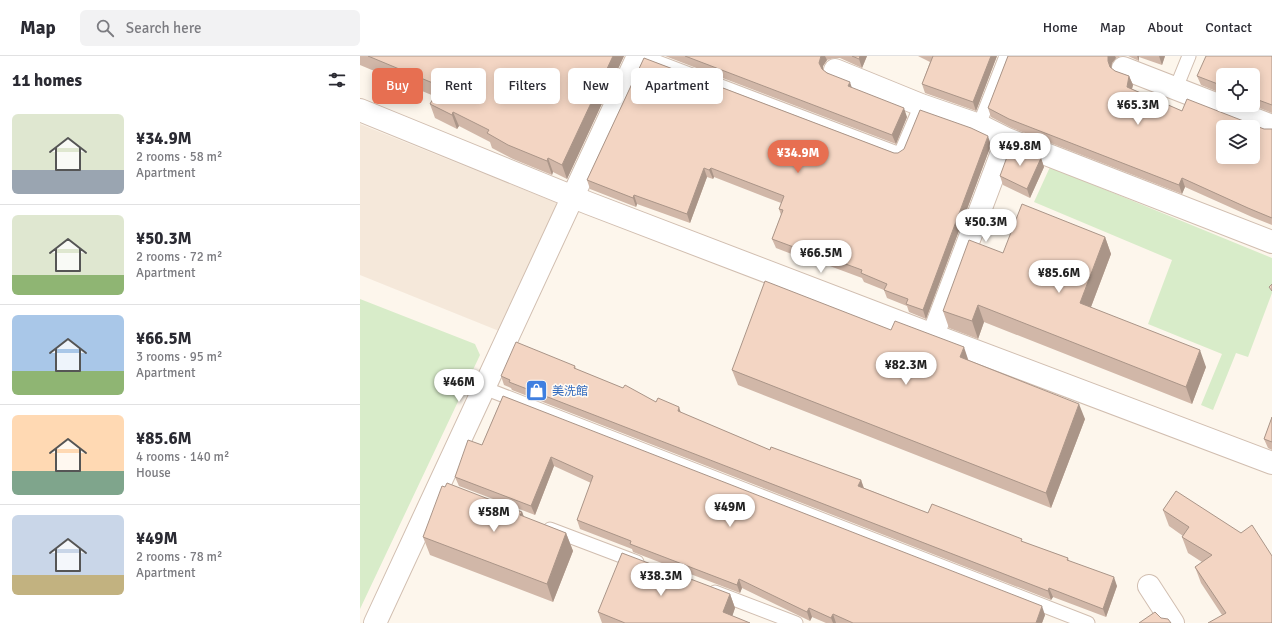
<!DOCTYPE html>
<html lang="en">
<head>
<meta charset="utf-8">
<style>
	:root { --surface:#fff; --page:#f2f2f3; --text:#2b2b33; --muted:#7c7c81; --line:#e1e1e2; --accent:#e76f51 }
	body { margin:0; font-family:Signika,"Noto Sans JP",sans-serif; background:var(--page); color:var(--text); height:100vh; display:flex; flex-direction:column; font-size:15px; white-space:nowrap }
	* { box-sizing:border-box; margin:0 }
	p { font-size:13px; color:var(--muted) }
	.icon { flex:none; width:22px; height:22px; fill:none; stroke:currentColor; stroke-width:2; stroke-linecap:round; stroke-linejoin:round }
	.map { position:relative; flex:1; overflow:hidden }
	.drawer { display:flex; flex-direction:column; background:var(--surface); width:360px }
	.drawer>* { flex:none }
	.hud { position:absolute; left:12px; top:12px; width:380px; height:36px; display:flex; gap:8px }
	.controls { position:absolute; left:856px; top:12px; display:grid; gap:8px }
	.controls a { display:grid; place-items:center; width:44px; height:44px; border-radius:6px; background:var(--surface); box-shadow:0 2px 10px #0003; font-size:20px }
	.price { position:absolute; translate:-50% -34px; padding:0 9px; border-radius:14px; background:#fff; color:#222; font-size:13px; line-height:26px; filter:drop-shadow(0 1px 2px #0008) }
	.price::after { content:''; position:absolute; left:50%; top:24px; width:12px; height:9px; margin-left:-6px; background:inherit; clip-path:polygon(0 0,100% 0,50% 100%) }
	.price.current { background:var(--accent); color:#fff }
	ul { padding:0; list-style:none }
	li { display:flex; align-items:center; gap:12px; height:100px; padding:0 12px }
	li+li { border-top:1px solid var(--line) }
	li span { display:grid; place-items:center; flex:none; width:112px; height:80px; border-radius:6px; color:#555 }
	li>.icon { margin-inline-start:auto }
	span .icon { width:48px; height:48px; fill:#fffc; stroke-width:1 }
	li b { font-size:17px }
	h2 { display:flex; justify-content:space-between; align-items:center; height:48px; padding:0 12px; font-size:17px }
	.pill { padding:0 14px; border-radius:6px; background:var(--surface); box-shadow:0 2px 10px #0003; font-size:14px; line-height:36px }
	.pill.current { background:var(--accent); color:#fff }
	header { display:flex; align-items:center; gap:24px; box-sizing:border-box; height:56px; padding:0 20px; background:var(--surface); border-bottom:1px solid var(--line) }
	header strong { font-size:19px }
	nav { display:flex; gap:22px; margin-inline-start:auto; font-size:14px }
	.search { width:280px; height:36px; background:var(--page); display:flex; align-items:center; gap:10px; box-sizing:border-box; padding:0 14px; border-radius:6px; color:var(--muted); font-size:15px }
	main { display:flex; flex:1; min-height:0 }
	.map>svg:first-child { display:block }
	.residential { fill:#f5e8da }
	.green { fill:#d8ecc9 }
	.lines { fill:none; stroke-linecap:round; stroke-linejoin:round }
	.service-casing { stroke:#d1beb0; stroke-width:15 }
	.minor-casing { stroke:#d1beb0; stroke-width:24 }
	.service { stroke:#fff; stroke-width:13 }
	.minor { stroke:#fff; stroke-width:22 }
	.wall { fill:#d1b7a8 }
	.shaded-wall { fill:#aa9588 }
	.building { fill:#f3d5c3; stroke:#aa9588; fill-rule:evenodd }
	.labels { text-anchor:middle; dominant-baseline:central; stroke-width:3; stroke-linejoin:round; paint-order:stroke }
	.shop-label { font-size:12px; fill:#366cbe; stroke:#fffaf3; text-anchor:start }
</style>
</head>
<body>
<header>
<strong>Map</strong>
<div class="search"><svg class="icon" aria-label="search" viewBox="0 0 24 24"><circle cx="10" cy="10" r="6"/><path d="M15 15l6 6"/></svg>Search here</div>
<nav><a>Home</a><a>Map</a><a>About</a><a>Contact</a></nav>
</header>
<main>
<section class="drawer">
<h2>11 homes<svg class="icon" aria-label="filters" viewBox="0 0 24 24"><path d="M4 7h16M4 17h16"/><circle cx="9" cy="7" r="2"/><circle cx="15" cy="17" r="2"/></svg></h2>
<ul>
<li><span style="background:linear-gradient(#dfe7d0 70%,#9aa5b1 0)"><svg class="icon" aria-label="home" viewBox="0 0 24 24"><path d="M3 11l9-7 9 7M6 9v11h12V9"/></svg></span><div><b>¥34.9M</b><p>2 rooms · 58 m²</p><p>Apartment</p></div></li>
<li><span style="background:linear-gradient(#dfe7d0 75%,#8fb573 0)"><svg class="icon" aria-label="home" viewBox="0 0 24 24"><path d="M3 11l9-7 9 7M6 9v11h12V9"/></svg></span><div><b>¥50.3M</b><p>2 rooms · 72 m²</p><p>Apartment</p></div></li>
<li><span style="background:linear-gradient(#a9c7e8 70%,#8fb573 0)"><svg class="icon" aria-label="home" viewBox="0 0 24 24"><path d="M3 11l9-7 9 7M6 9v11h12V9"/></svg></span><div><b>¥66.5M</b><p>3 rooms · 95 m²</p><p>Apartment</p></div></li>
<li><span style="background:linear-gradient(#ffd9b3 70%,#7fa58c 0)"><svg class="icon" aria-label="home" viewBox="0 0 24 24"><path d="M3 11l9-7 9 7M6 9v11h12V9"/></svg></span><div><b>¥85.6M</b><p>4 rooms · 140 m²</p><p>House</p></div></li>
<li><span style="background:linear-gradient(#c9d6e8 75%,#c2b280 0)"><svg class="icon" aria-label="home" viewBox="0 0 24 24"><path d="M3 11l9-7 9 7M6 9v11h12V9"/></svg></span><div><b>¥49M</b><p>2 rooms · 78 m²</p><p>Apartment</p></div></li>
</ul>
</section>
<div class="map">
<svg width="912" height="567" viewBox="0 0 912 567">
	<rect width="100%" height="100%" fill="#fdf6ec"/>
	<!-- residential -->
	<path class="residential" d="M 0,68 L 207,151 L 144,277 L 0,219 Z"/>
	<!-- green -->
	<path class="green" d="M 690,111 L 912,202 L 912,237 L 888,301 L 876,297 L 853,354 L 841,349 L 862,298 L 788,268 L 812,204 L 674,146 Z
		M 0,243 L 115,288 L 120,299 L 0,553 Z"/>
	<g class="lines">
		<defs>
			<path id="service" d="M 282,0 L 540,98 L 561,49
				M 816,32 L 829,0
				M 619,69 L 646,0
				M 124,332 L 728,567
				M 190,473 L 277,506
				M 355,536 L 436,567"/>
			<path id="minor" d="M 763,12 L 912,70
				M 475,14 L 561,49 L 619,69 L 647,83 L 912,186
				M 0,54 L 228,147 L 573,279 L 912,407
				M 573,279 L 647,83
				M 789,530 L 813,567
				M 15,567 L 278,0"/>
		</defs>
		<!-- service casing -->
		<use href="#service" class="service-casing"/>
		<!-- minor casing -->
		<use href="#minor" class="minor-casing"/>
		<!-- service -->
		<use href="#service" class="service"/>
		<!-- minor -->
		<use href="#minor" class="minor"/>
	</g>
	<!-- wall -->
	<path class="wall" d="M 0,0 L 264,0 L 207,123 L 193,116 L 192,119 L 153,103 L 132,92 L 130,86 L 99,70 L 97,73 L 75,62 L 70,48 L 74,40 L 0,9 Z
		M 305,0 L 507,0 L 502,12 L 480,2 L 474,2 L 467,4 L 463,10 L 463,14 L 492,32 L 547,61 L 536,88 Z
		M 558,0 L 637,0 L 616,55 L 565,37 L 562,28 L 570,6 Z
		M 648,0 L 761,0 L 756,2 L 752,7 L 751,12 L 755,15 L 769,20 L 773,29 L 772,33 L 822,55 L 904,73 L 912,73 L 912,169 L 892,161 L 825,131 L 822,138 L 652,72 L 631,61 L 628,52 Z
		M 765,0 L 805,0 L 802,9 L 779,1 L 779,5 L 768,0 Z
		M 912,0 L 912,57 L 892,49 L 893,49 L 893,19 L 863,19 L 863,38 L 841,29 L 837,20 Z
		M 284,2 L 534,97 L 538,97 L 631,89 L 566,263 L 549,256 L 547,250 L 527,242 L 524,234 L 504,226 L 502,222 L 443,200 L 442,202 L 416,192 L 412,183 L 421,159 L 419,153 L 421,147 L 354,121 L 353,123 L 347,121 L 330,167 L 277,148 L 276,151 L 230,133 L 227,124 Z
		M 681,102 L 684,111 L 670,142 L 643,129 L 640,120 Z
		M 745,181 L 751,198 L 731,251 L 846,311 L 832,348 L 624,266 L 618,283 L 589,272 L 583,255 L 643,197 Z
		M 609,305 L 725,363 L 691,452 L 378,329 L 372,314 Z
		M 215,310 L 216,313 L 296,346 L 410,394 L 501,424 L 504,432 L 568,457 L 663,486 L 708,502 L 709,505 L 757,530 L 746,561 L 693,541 L 691,544 L 152,334 L 151,332 L 144,329 L 141,320 Z
		M 143,340 L 685,559 L 682,567 L 466,567 L 452,561 L 450,565 L 382,532 L 380,537 L 273,496 L 272,493 L 220,473 L 217,464 L 231,427 L 194,410 L 175,459 L 99,430 L 95,421 L 122,389 Z
		M 912,361 L 912,394 L 908,392 L 904,383 Z
		M 816,435 L 912,567 L 862,559 L 841,527 L 835,511 L 842,506 L 828,497 L 822,481 L 823,480 L 809,470 L 803,454 Z
		M 162,456 L 164,461 L 206,477 L 213,495 L 193,546 L 70,499 L 63,481 Z
		M 370,538 L 375,552 L 372,560 L 390,567 L 242,567 L 238,556 Z"/>
	<!-- shaded-wall -->
	<path class="shaded-wall" d="M 253,0 L 264,0 L 207,123 L 202,109 Z
		M 461,0 L 465,0 L 467,4 L 463,10 L 463,16 L 459,7 Z
		M 500,0 L 507,0 L 502,12 L 499,3 Z
		M 631,0 L 637,0 L 616,55 L 613,46 Z
		M 748,0 L 755,0 L 756,2 L 752,7 L 751,14 L 748,5 Z
		M 777,0 L 779,0 L 779,5 Z
		M 799,0 L 805,0 L 802,9 Z
		M 769,20 L 773,29 L 770,40 L 767,31 Z
		M 490,26 L 493,35 L 488,30 Z
		M 544,52 L 547,61 L 536,88 L 532,79 Z
		M 93,56 L 99,70 L 97,73 L 92,59 Z
		M 628,80 L 631,89 L 566,263 L 563,254 Z
		M 188,102 L 193,116 L 192,119 L 187,105 Z
		M 681,102 L 684,111 L 670,142 L 667,133 Z
		M 344,112 L 347,121 L 330,167 L 327,158 Z
		M 351,112 L 354,121 L 353,123 L 349,114 Z
		M 822,122 L 825,131 L 822,138 L 819,129 Z
		M 274,139 L 277,148 L 276,151 L 273,142 Z
		M 745,181 L 751,198 L 726,264 L 720,247 Z
		M 439,191 L 443,200 L 442,202 L 439,193 Z
		M 618,249 L 624,266 L 618,283 L 612,265 Z
		M 604,291 L 609,306 L 600,301 Z
		M 840,294 L 846,311 L 832,348 L 826,331 Z
		M 719,348 L 725,363 L 691,452 L 686,437 Z
		M 319,351 L 322,360 L 318,355 Z
		M 191,401 L 194,410 L 175,459 L 171,450 Z
		M 501,424 L 504,433 L 498,430 Z
		M 162,456 L 169,474 L 160,459 Z
		M 206,477 L 213,495 L 193,546 L 187,528 Z
		M 754,521 L 757,530 L 746,561 L 743,553 Z
		M 379,523 L 382,532 L 380,537 L 377,529 Z
		M 689,532 L 693,541 L 691,544 L 688,535 Z
		M 370,538 L 375,552 L 370,567 L 363,556 Z
		M 682,550 L 685,559 L 682,567 L 676,567 Z
		M 449,552 L 452,561 L 450,565 L 447,556 Z
		M 473,558 L 476,567 L 473,567 L 471,562 Z"/>
	<!-- building -->
	<path class="building" d="M 8,0 L 253,0 L 202,109 L 188,102 L 187,105 L 148,89 L 127,77 L 129,74 L 93,56 L 92,59 L 70,48 L 80,30 Z
		M 325,0 L 461,0 L 459,7 L 462,13 L 467,17 L 490,26 L 488,30 L 544,52 L 532,79 Z
		M 492,0 L 500,0 L 499,3 Z
		M 573,0 L 631,0 L 613,46 L 562,28 Z
		M 648,0 L 748,0 L 748,5 L 750,11 L 755,15 L 769,20 L 767,31 L 822,55 L 827,43 L 904,73 L 912,73 L 912,162 L 888,152 L 822,122 L 819,129 L 649,63 L 628,52 ZM 863,71 L 893,71 L 893,101 L 863,101 Z
		M 846,0 L 912,0 L 912,49 L 893,42 L 893,19 L 863,19 L 863,30 L 837,20 Z
		M 284,2 L 534,97 L 538,97 L 544,93 L 560,54 L 611,72 L 628,80 L 563,254 L 546,248 L 548,243 L 524,234 L 527,228 L 501,217 L 502,214 L 439,191 L 439,193 L 412,183 L 423,154 L 419,153 L 424,140 L 351,112 L 349,114 L 344,112 L 327,158 L 274,139 L 273,142 L 227,124 Z
		M 651,90 L 681,102 L 667,133 L 640,120 Z
		M 662,148 L 745,181 L 720,247 L 840,294 L 826,331 L 618,249 L 612,265 L 583,255 L 609,184 L 643,197 Z
		M 405,225 L 531,274 L 535,265 L 604,291 L 600,301 L 719,348 L 686,437 L 372,314 Z
		M 912,228 L 912,235 L 909,231 Z
		M 156,286 L 215,310 L 214,312 L 263,332 L 265,329 L 296,346 L 298,342 L 319,351 L 318,355 L 410,394 L 411,391 L 501,424 L 498,430 L 568,457 L 572,448 L 662,483 L 661,485 L 708,502 L 707,504 L 754,521 L 743,553 L 689,532 L 688,535 L 149,326 L 150,324 L 141,320 Z
		M 143,340 L 682,550 L 676,567 L 493,567 L 473,558 L 471,562 L 449,552 L 447,556 L 379,523 L 377,529 L 270,488 L 271,485 L 217,464 L 233,420 L 191,401 L 171,450 L 95,421 L 108,384 L 122,389 Z
		M 912,361 L 912,386 L 904,383 Z
		M 87,427 L 162,456 L 160,459 L 206,477 L 187,528 L 63,481 L 82,430 L 85,431 Z
		M 816,435 L 881,477 L 892,469 L 912,500 L 912,567 L 848,567 L 866,557 L 835,511 L 852,499 L 822,481 L 829,471 L 803,454 Z
		M 262,497 L 370,538 L 363,556 L 390,567 L 265,567 L 238,556 Z
		M 795,556 L 801,562 L 808,563 L 811,567 L 779,567 Z"/>
	<!-- icons -->
	<defs>
		<symbol id="shop-square" viewBox="-11 -11 22 22"><rect x="-9" y="-9" width="18" height="18" rx="4" fill="#3f7fe0" stroke="#fffaf3"/><path d="M-5-2.5h2.3a2.7 3.5 0 0 1 5.4 0H5L5.5 6h-11ZM-1.5-2.5h3a1.5 2.3 0 0 0-3 0Z" fill="#fff"/></symbol>
	</defs>
	<g fill-rule="evenodd">
		<use href="#shop-square" x="164" y="322" width="25" height="25"/>
	</g>
	<g class="labels">
		<!-- shop labels -->
		<g class="shop-label">
			<text x="192" y="335">美洗館</text>
		</g>
	</g>
</svg>
<div class="controls">
<a><svg class="icon" aria-label="locate" viewBox="0 0 24 24"><circle cx="12" cy="12" r="6"/><path d="M12 2v4M12 18v4M2 12h4M18 12h4"/></svg></a>
<a><svg class="icon" aria-label="layers" viewBox="0 0 24 24"><path d="M12 4l9 5-9 5-9-5zM3 14l9 5 9-5"/></svg></a>
</div>
<b class="price" style="left:778px;top:70px">¥65.3M</b>
<b class="price" style="left:660px;top:111px">¥49.8M</b>
<b class="price current" style="left:438px;top:118px">¥34.9M</b>
<b class="price" style="left:626px;top:187px">¥50.3M</b>
<b class="price" style="left:461px;top:218px">¥66.5M</b>
<b class="price" style="left:699px;top:238px">¥85.6M</b>
<b class="price" style="left:546px;top:330px">¥82.3M</b>
<b class="price" style="left:99px;top:347px">¥46M</b>
<b class="price" style="left:370px;top:472px">¥49M</b>
<b class="price" style="left:134px;top:477px">¥58M</b>
<b class="price" style="left:301px;top:541px">¥38.3M</b>
<div class="hud">
<a class="pill current">Buy</a>
<a class="pill">Rent</a>
<a class="pill">Filters</a>
<a class="pill">New</a>
<a class="pill">Apartment</a>
</div>
</div>
</main>
</body>
</html>
